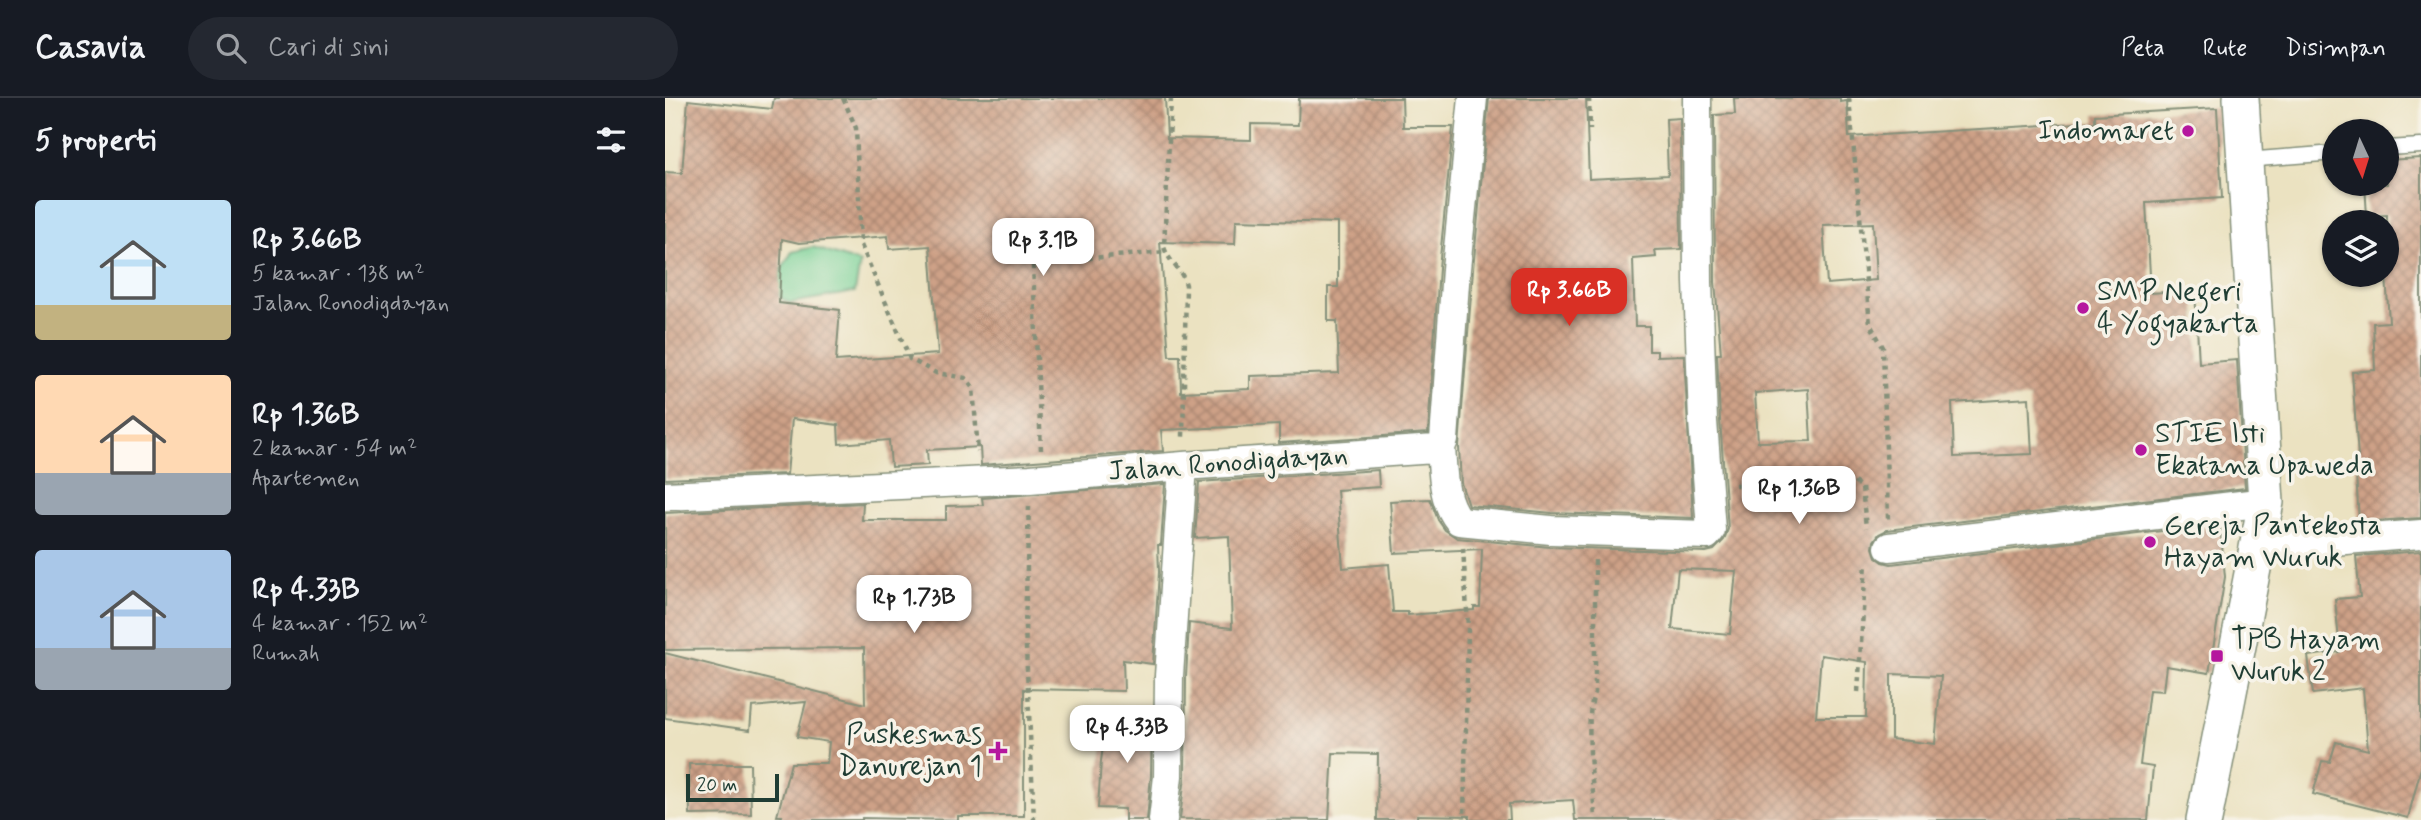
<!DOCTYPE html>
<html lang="id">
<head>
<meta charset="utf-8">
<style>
	:root { --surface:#171b24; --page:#242831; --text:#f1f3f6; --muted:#9ea1a6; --line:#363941; --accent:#d93025 }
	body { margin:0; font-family:Mynerve,sans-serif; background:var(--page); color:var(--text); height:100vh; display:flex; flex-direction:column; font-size:26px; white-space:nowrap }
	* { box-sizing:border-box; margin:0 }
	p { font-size:23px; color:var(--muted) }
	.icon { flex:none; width:38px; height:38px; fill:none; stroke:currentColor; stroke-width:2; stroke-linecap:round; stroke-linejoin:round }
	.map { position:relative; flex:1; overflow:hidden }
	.details { display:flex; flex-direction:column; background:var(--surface); width:665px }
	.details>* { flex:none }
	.needle { width:46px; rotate:176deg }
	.buttons { position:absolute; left:1657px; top:21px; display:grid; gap:14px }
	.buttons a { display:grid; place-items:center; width:77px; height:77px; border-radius:50%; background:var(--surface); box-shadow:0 2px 5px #0004; font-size:35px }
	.scale { position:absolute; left:21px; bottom:18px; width:93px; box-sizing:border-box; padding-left:7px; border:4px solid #1f3d34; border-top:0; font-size:19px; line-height:24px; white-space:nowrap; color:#1f3d34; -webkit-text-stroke:5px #f7f3e8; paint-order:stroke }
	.price { position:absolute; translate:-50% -60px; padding:0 16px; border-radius:14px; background:#fff; color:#222; font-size:23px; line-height:46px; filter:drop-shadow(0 2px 4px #0008) }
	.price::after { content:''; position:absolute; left:50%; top:42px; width:21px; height:16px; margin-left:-10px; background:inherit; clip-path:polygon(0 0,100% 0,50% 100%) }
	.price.active { background:var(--accent); color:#fff }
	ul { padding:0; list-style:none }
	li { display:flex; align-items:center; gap:21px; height:175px; padding:0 35px }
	li span { display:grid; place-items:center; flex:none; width:196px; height:140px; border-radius:7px; color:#555 }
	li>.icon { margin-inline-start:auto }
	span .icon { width:84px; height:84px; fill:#fffc; stroke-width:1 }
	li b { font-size:30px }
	h2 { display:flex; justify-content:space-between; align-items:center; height:84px; padding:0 35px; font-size:30px }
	header { display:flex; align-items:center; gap:42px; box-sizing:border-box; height:98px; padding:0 35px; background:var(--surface); border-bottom:2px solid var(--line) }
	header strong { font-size:33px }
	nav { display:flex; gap:38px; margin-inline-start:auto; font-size:24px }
	.search { width:490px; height:63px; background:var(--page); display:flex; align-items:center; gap:18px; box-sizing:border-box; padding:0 24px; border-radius:38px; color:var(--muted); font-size:26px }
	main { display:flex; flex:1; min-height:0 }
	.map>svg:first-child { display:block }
	.grass { fill:#7ad297; stroke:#4c8866; stroke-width:2 }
	.building { fill:url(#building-cross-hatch); fill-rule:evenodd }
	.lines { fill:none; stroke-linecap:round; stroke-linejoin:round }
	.service-casing { stroke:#85907a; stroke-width:17 }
	.minor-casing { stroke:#85907a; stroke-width:31 }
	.tertiary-casing { stroke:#85907a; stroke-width:38 }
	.path { stroke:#85907a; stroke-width:4.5; stroke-dasharray:5 5; stroke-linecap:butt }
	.service { stroke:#fff; stroke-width:14 }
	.minor { stroke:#fff; stroke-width:28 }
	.tertiary { stroke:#fff; stroke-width:35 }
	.poi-dot { fill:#b5179e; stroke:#f7f3e8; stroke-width:2.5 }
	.labels { text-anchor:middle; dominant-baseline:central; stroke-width:7; stroke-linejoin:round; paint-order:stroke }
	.poi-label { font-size:28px; fill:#1f3d34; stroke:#f7f3e8; text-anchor:start }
	.street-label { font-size:28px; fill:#1f3d34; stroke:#f7f3e8 }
</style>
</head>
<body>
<header>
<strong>Casavia</strong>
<div class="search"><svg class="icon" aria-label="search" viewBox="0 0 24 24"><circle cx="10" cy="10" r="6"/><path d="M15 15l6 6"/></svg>Cari di sini</div>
<nav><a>Peta</a><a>Rute</a><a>Disimpan</a></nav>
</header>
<main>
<section class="details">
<h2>5 properti<svg class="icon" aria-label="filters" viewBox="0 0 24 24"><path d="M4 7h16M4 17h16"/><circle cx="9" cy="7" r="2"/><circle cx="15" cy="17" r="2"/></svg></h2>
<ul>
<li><span style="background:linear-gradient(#bfe0f5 75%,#c2b280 0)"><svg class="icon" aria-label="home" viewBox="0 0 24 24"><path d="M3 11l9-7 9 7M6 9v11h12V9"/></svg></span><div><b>Rp 3.66B</b><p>5 kamar · 138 m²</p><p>Jalan Ronodigdayan</p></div></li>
<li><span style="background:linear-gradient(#ffd9b3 70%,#9aa5b1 0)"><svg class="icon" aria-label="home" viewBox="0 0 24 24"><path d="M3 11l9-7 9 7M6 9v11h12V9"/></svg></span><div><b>Rp 1.36B</b><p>2 kamar · 54 m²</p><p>Apartemen</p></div></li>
<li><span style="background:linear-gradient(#a9c7e8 70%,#9aa5b1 0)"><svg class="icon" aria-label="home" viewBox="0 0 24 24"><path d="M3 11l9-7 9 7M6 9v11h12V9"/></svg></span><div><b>Rp 4.33B</b><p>4 kamar · 152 m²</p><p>Rumah</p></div></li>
</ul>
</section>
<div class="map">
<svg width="1756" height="722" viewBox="0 0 1756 722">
	<defs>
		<pattern id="building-cross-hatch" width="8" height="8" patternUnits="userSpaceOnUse" patternTransform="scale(1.75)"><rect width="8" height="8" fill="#cea187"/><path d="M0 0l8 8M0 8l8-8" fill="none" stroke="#a7846f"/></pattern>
	</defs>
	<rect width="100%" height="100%" fill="#f7f3e8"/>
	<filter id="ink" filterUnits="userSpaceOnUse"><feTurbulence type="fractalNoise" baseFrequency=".0143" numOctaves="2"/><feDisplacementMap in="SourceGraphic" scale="14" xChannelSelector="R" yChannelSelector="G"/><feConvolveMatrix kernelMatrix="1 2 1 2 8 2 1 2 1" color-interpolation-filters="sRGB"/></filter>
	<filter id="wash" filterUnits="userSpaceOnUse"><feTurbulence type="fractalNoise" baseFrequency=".00686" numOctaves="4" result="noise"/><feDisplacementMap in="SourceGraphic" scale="28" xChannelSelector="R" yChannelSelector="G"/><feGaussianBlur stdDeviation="1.57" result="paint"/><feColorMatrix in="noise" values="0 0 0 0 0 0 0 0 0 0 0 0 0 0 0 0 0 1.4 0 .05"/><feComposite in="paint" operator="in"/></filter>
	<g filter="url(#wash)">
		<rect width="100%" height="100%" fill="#ebe2c1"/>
		<!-- grass -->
		<path class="grass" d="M 148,149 L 195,165 L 190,194 L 125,205 L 111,197 L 116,172 L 127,154 Z"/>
		<g id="blocks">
			<!-- building -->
			<path class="building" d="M 109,0 L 500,0 L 502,40 L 586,42 L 586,26 L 633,27 L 634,0 L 737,0 L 738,29 L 788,29 L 774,170 L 763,335 L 614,345 L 614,327 L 496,332 L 498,353 L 316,367 L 315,349 L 262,352 L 263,367 L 226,369 L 224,342 L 174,346 L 173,327 L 127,321 L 122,376 L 0,381 L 0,74 L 17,75 L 23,2 L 107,11 ZM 571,122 L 673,125 L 673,189 L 663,189 L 663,223 L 672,223 L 674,275 L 585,278 L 585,291 L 516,294 L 515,258 L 504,258 L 495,144 L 570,146 ZM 223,138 L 224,151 L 265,148 L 273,256 L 171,263 L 175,212 L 114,205 L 117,141 L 134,145 Z
				M 824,0 L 921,0 L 924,81 L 1003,77 L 1001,21 L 1015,20 L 1016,151 L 990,152 L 991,159 L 968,161 L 970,228 L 984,228 L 984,253 L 992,253 L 992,258 L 1019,257 L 1028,420 L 887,415 L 803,407 L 796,385 L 794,349 L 808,172 Z
				M 1069,0 L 1175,0 L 1175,4 L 1182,3 L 1184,39 L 1430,24 L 1430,17 L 1552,10 L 1557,100 L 1481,105 L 1486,195 L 1530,192 L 1534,265 L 1572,262 L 1580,390 L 1222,432 L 1214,436 L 1209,443 L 1208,450 L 1211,459 L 1218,464 L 1226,466 L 1555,426 L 1560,479 L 1544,575 L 1501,568 L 1498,593 L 1484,592 L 1475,667 L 1488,669 L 1483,722 L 910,722 L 908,702 L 844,706 L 845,722 L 804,722 L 804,718 L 752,717 L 752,722 L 712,722 L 713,656 L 668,655 L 664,722 L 515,721 L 520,678 L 521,579 L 524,525 L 567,530 L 564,438 L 530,440 L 534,384 L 713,372 L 714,389 L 672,392 L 678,470 L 724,466 L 728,514 L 743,514 L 743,517 L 809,512 L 809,509 L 815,509 L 817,451 L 729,455 L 725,403 L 765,401 L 773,422 L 780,432 L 792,440 L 885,449 L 1041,454 L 1049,452 L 1059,442 L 1063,431 L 1055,322 L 1052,256 L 1056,256 L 1050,184 L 1049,17 L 1070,16 ZM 1208,125 L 1211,182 L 1162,186 L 1158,127 ZM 1143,291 L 1146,343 L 1093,344 L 1090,295 ZM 1364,300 L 1367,356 L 1289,359 L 1287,305 ZM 1013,471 L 1071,473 L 1065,536 L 1007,531 ZM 1156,557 L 1202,564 L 1201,619 L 1151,619 ZM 1226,576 L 1276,578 L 1270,646 L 1226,641 Z
				M 1756,60 L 1756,420 L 1694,424 L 1690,359 L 1693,359 L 1687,274 L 1710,272 L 1708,225 L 1724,224 L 1721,177 L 1722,117 L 1702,118 L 1700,86 L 1722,86 L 1722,62 Z
				M 500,386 L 496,447 L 493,447 L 494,474 L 488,566 L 458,562 L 459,593 L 359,591 L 359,718 L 293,718 L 293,722 L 197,720 L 197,722 L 116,722 L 117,718 L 112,718 L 126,665 L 162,665 L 164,644 L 132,639 L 141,604 L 87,609 L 85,632 L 0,620 L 0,555 L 200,606 L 199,550 L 0,552 L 0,415 L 198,405 L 197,422 L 281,422 L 281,408 L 318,407 L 317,400 Z
				M 1756,453 L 1756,670 L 1743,720 L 1648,696 L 1657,663 L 1665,664 L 1671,644 L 1703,652 L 1698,590 L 1648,596 L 1643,558 L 1675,554 L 1670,501 L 1695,499 L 1691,458 Z
				M 443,613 L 487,620 L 486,677 L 482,722 L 460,722 L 460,711 L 433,710 L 436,663 Z
				M 24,666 L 85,666 L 86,716 L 25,717 Z"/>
		</g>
	</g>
	<g filter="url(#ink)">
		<use href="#blocks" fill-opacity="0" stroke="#85907a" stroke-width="2"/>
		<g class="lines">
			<defs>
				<path id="service" d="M 1722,50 L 1756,48
					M 1580,62 L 1670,55"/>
				<path id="minor" d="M 808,0 L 791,171 L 779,342 L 776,349 C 778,375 777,402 794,423 L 886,432 L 1042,437 L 1046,432 L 1038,323 L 1033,184 L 1032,0
					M 0,398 L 365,381 L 518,368 L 770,351 L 776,349
					M 1224,449 L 1601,404
					M 1592,449 L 1756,436
					M 498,722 L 503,678 L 504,578 L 518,368"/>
				<path id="tertiary" d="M 1539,722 L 1601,404 L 1576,0"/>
			</defs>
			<!-- service casing -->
			<use href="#service" class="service-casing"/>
			<!-- minor casing -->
			<use href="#minor" class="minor-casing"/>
			<!-- tertiary casing -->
			<use href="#tertiary" class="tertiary-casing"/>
			<!-- path -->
			<path class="path" d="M 178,0 L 191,30 L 196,147 L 245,261 L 271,275 L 301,280 L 308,289 L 313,354
				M 506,0 L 499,149 C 504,165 517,171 521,187 L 518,339
				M 924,0 L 925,32
				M 1184,0 L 1205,226 L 1218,249 L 1223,422
				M 376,352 L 368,168 L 375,164 L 501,154
				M 1070,387 L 1186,382 L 1197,389 L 1201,430
				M 364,408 L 360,528 L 369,722
				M 798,450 L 803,529 L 799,722
				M 930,462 L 930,595 C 918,617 929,694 930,722
				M 1193,594 L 1201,465"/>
			<!-- service -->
			<use href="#service" class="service"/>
			<!-- minor -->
			<use href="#minor" class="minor"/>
			<!-- tertiary -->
			<use href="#tertiary" class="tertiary"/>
		</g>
	</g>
	<!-- markers -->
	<g class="poi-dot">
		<circle cx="1523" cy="33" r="7"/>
		<circle cx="1418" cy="210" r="7"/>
		<circle cx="1476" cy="352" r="7"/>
		<circle cx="1485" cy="444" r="7"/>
		<rect x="1545" y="551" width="14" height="14" rx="3.5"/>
		<path d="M329.5 642.5h7v7h7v7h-7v7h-7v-7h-7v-7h7z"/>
	</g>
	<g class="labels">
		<!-- poi labels -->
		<g class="poi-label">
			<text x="1509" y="33" text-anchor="end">Indomaret</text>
			<text x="1432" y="194">SMP Negeri<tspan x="1432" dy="32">4 Yogyakarta</tspan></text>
			<text x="1490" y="336">STIE Isti<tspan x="1490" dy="32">Ekatana Upaweda</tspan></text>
			<text x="1499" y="428">Gereja Pantekosta<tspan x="1499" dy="32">Hayam Wuruk</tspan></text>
			<text x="1566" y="542">TPB Hayam<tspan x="1566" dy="32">Wuruk 2</tspan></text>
			<text x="317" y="637" text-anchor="end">Puskesmas<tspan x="317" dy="32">Danurejan 1</tspan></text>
		</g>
		<!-- street labels -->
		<g class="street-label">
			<text transform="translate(563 366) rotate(-4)">Jalan Ronodigdayan</text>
		</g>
	</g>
</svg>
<div class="buttons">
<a><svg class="needle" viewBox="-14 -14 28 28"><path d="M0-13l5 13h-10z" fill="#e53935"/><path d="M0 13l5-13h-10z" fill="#9ea1a6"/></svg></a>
<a><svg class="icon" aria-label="layers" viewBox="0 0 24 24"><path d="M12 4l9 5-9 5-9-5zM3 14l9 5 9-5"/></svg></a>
</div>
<div class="scale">20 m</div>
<b class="price" style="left:378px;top:180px">Rp 3.1B</b>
<b class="price active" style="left:904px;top:230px">Rp 3.66B</b>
<b class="price" style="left:1134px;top:428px">Rp 1.36B</b>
<b class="price" style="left:249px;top:537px">Rp 1.73B</b>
<b class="price" style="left:462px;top:667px">Rp 4.33B</b>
</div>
</main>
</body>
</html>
